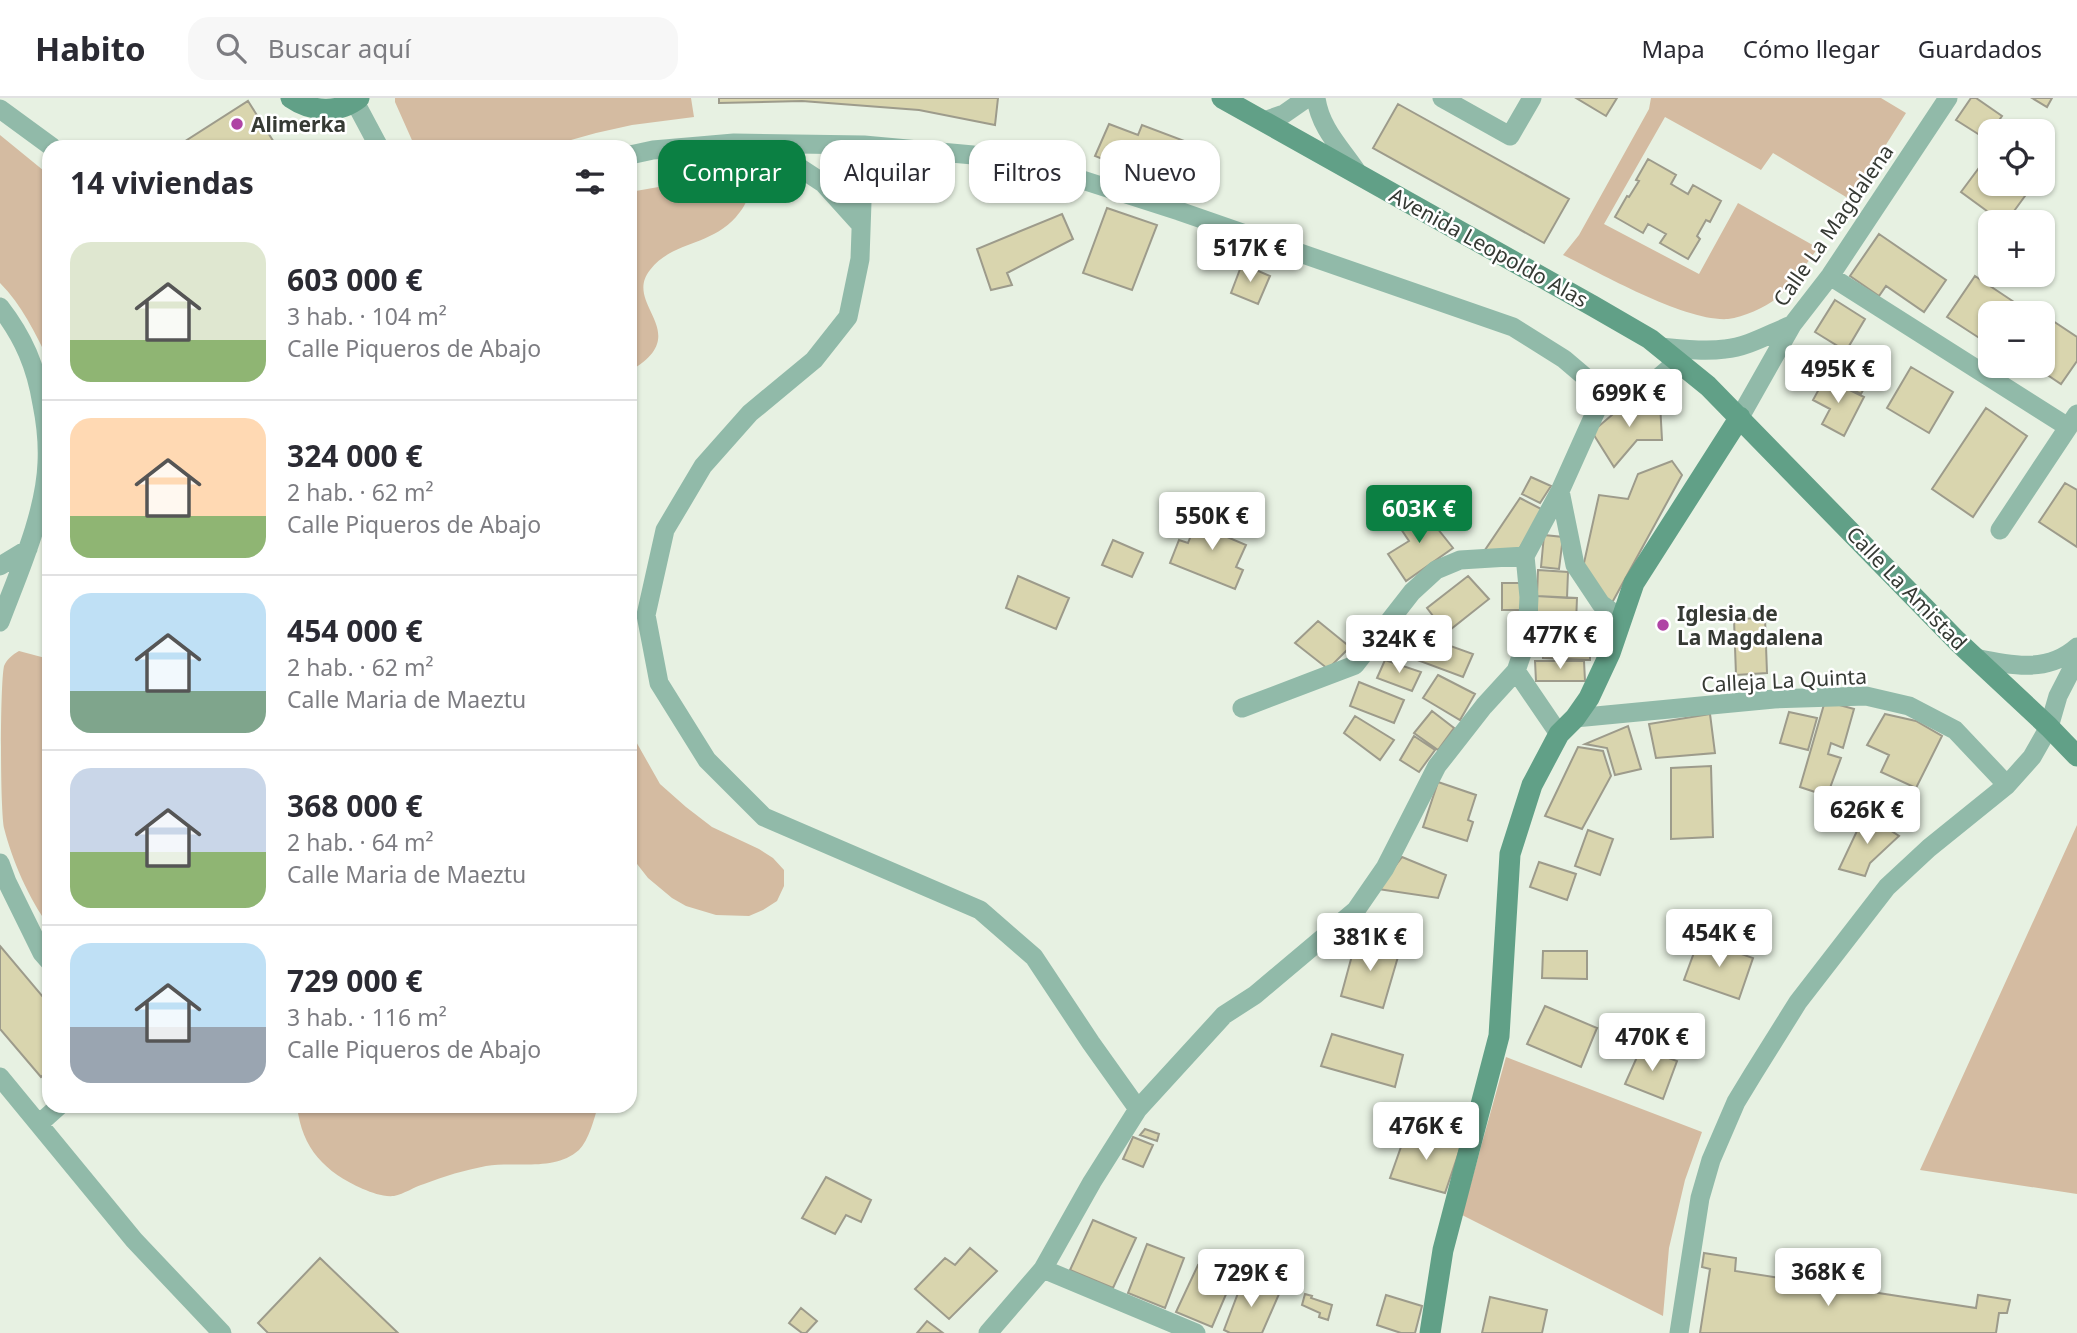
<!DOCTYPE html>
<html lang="es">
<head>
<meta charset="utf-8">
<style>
	:root { --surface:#fff; --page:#f7f7f7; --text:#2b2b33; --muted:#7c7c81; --line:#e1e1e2; --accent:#0b8043 }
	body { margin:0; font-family:"Noto Sans",sans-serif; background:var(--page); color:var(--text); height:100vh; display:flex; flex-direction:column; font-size:26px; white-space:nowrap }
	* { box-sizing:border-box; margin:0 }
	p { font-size:23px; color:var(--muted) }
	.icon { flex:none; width:38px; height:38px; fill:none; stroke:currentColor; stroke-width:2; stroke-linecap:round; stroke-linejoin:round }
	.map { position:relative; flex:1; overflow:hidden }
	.panel { position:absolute; left:42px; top:42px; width:595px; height:973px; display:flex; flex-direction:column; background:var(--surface); border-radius:21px; box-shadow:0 2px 5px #0004 }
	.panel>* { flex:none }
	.banner { position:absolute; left:658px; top:42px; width:665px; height:63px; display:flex; gap:14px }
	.tools { position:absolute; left:1978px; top:21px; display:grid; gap:14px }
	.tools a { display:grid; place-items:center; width:77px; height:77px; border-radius:14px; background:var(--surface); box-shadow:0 2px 5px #0004; font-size:35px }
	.price { position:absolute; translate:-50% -60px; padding:0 16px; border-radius:7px; background:#fff; color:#222; font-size:23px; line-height:46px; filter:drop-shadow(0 2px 4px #0008) }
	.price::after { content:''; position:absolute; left:50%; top:42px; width:21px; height:16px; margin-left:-10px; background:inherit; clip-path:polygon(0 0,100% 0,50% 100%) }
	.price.current { background:var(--accent); color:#fff }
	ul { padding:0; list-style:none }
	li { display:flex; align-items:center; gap:21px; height:175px; padding:0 28px }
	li+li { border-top:2px solid var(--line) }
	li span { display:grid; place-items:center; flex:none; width:196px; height:140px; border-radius:21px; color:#555 }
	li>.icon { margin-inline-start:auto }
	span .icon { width:84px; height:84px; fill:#fffc; stroke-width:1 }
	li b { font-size:30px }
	h2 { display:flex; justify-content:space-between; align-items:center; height:84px; padding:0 28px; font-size:30px }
	.chip { padding:0 24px; border-radius:21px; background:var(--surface); box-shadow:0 2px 5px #0004; font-size:24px; line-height:63px }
	.chip.current { background:var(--accent); color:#fff }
	header { display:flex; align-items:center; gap:42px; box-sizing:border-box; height:98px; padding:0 35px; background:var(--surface); border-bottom:2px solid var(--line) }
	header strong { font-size:33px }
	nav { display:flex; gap:38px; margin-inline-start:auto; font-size:24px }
	.search { width:490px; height:63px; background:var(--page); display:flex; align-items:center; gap:18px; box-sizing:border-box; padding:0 24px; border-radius:21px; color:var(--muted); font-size:26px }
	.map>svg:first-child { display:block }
	.green { fill:#d4bba1 }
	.building { fill:#d9d5ae; stroke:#9d9b8b; stroke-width:2 }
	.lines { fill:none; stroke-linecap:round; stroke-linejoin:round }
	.street { stroke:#91baa9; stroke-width:19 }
	.secondary { stroke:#61a087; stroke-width:21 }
	.poi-dot { fill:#af44a5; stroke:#fff; stroke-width:2.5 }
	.labels { text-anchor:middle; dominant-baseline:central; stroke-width:5; stroke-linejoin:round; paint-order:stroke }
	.poi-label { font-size:21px; font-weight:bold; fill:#363a34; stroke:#fff; text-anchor:start }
	.street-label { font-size:21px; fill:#363a34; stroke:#fff }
</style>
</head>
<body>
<header>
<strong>Habito</strong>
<div class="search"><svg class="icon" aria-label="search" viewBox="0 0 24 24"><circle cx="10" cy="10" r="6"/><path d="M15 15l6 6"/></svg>Buscar aquí</div>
<nav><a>Mapa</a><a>Cómo llegar</a><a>Guardados</a></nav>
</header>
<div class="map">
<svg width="2077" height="1235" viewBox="0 0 2077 1235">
	<rect width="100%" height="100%" fill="#e7f1e2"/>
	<!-- green -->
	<path class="green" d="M 395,0 L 691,0 L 694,19 L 632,27 L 596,35 L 546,49 L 415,49 L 395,4 Z
		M 1651,0 L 1881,0 L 1906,15 L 1851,102 L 1773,55 L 1761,72 L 1665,19 L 1604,126 L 1699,176 L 1738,105 L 1818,150 C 1805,167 1794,186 1777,200 C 1764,210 1744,219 1728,221 C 1686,224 1602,176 1563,157 L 1579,137 L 1649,11 Z
		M 0,37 L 49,77 L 49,263 C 35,235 22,207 0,185 Z
		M 744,74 C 745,81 748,89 748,95 C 748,104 741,113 736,119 C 709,149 672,143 650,172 C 622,207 696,235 630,273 L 630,94 Z
		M 19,553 L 49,561 L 49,828 C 29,801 12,762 4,730 C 0,708 0,588 4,568 C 7,561 12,557 19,553 Z
		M 630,633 L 660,686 L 686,709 L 712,729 L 759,751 L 773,760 L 784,772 L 784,788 L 777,803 L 763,812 L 749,818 L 716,817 L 686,808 L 672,800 L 648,780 L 630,757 Z
		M 2077,727 L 2077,1096 L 1920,1072 Z
		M 1506,959 L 1702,1034 L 1685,1082 L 1669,1150 L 1663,1218 L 1462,1117 Z
		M 297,1008 L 598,1008 C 594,1021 589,1042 579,1052 C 554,1074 516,1063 486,1068 C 465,1072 444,1078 424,1086 C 414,1089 404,1096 394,1098 C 383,1099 373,1095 363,1091 C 325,1074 302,1051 297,1008 Z"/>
	<!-- building -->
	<path class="building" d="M 719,0 L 998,0 L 995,27 L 919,12 L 802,3 L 719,5 Z
		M 1576,0 L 1617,0 L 1606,18 Z
		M 1971,0 L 1976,0 L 2002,18 L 1986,41 L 1956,22 Z
		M 2032,0 L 2052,0 L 2047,9 Z
		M 248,3 L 277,49 L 176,49 Z
		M 1398,6 L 1569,101 L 1544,145 L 1373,50 Z
		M 1109,26 L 1138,37 L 1142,27 L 1195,47 L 1173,97 L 1118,78 L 1123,69 L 1095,58 Z
		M 1990,55 L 1990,86 L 2033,87 L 2006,124 L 2002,124 L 1961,94 Z
		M 1648,61 L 1676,77 L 1671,86 L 1688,96 L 1693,87 L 1721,103 L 1710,124 L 1706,122 L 1697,138 L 1700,141 L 1688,161 L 1660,145 L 1666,136 L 1648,126 L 1643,135 L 1615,119 L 1627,98 L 1629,99 L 1639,83 L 1636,82 Z
		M 1107,110 L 1157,127 L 1132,192 L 1083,175 Z
		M 1062,116 L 1073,141 L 1007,175 L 1012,187 L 991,192 L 977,151 Z
		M 1879,136 L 1946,182 L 1924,214 L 1886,188 L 1879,198 L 1850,178 Z
		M 1242,166 L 1270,178 L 1258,206 L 1231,195 Z
		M 1975,178 L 2014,204 L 2007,215 L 1990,215 L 1990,241 L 1987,245 L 1947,219 Z
		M 1835,202 L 1865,221 L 1846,253 L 1815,234 Z
		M 2047,219 L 2077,239 L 2077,263 L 2061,286 L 2034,268 L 2042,268 L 2042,227 Z
		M 1846,253 L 1876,268 L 1861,296 L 1831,281 Z
		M 1911,269 L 1953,294 L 1929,335 L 1887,310 Z
		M 1825,280 L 1864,299 L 1844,338 L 1822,326 L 1830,311 L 1813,302 Z
		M 1626,305 L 1660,305 L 1662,342 L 1637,342 L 1614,369 L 1592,334 Z
		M 1986,310 L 2027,338 L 1973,419 L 1932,391 Z
		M 1672,363 L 1682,377 L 1613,503 L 1606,506 L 1582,474 L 1599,397 L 1628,401 L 1638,376 Z
		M 1531,379 L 1551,388 L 1540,405 L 1522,396 Z
		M 2065,385 L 2077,392 L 2077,449 L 2039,424 Z
		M 1520,400 L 1543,412 L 1518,453 L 1483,455 Z
		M 1421,410 L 1453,450 L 1406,483 L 1388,456 L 1409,443 L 1397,425 Z
		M 1210,413 L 1234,422 L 1227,439 L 1246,447 L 1236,469 L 1243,472 L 1235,491 L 1170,465 L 1179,442 L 1188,445 L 1195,427 L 1204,430 Z
		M 1544,437 L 1563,439 L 1559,471 L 1541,469 Z
		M 1113,442 L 1143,455 L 1132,479 L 1102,467 Z
		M 1538,472 L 1568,474 L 1567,500 L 1537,498 Z
		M 1018,478 L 1069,500 L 1056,531 L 1006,510 Z
		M 1468,478 L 1489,501 L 1446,535 L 1427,510 Z
		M 1502,485 L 1522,485 L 1523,512 L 1502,512 Z
		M 1537,498 L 1577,500 L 1576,525 L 1537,525 Z
		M 1765,520 L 1767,575 L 1736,577 L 1734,521 Z
		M 1318,523 L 1350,549 L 1328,571 L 1295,545 Z
		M 1542,526 L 1590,527 L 1590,562 L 1543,560 Z
		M 1403,531 L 1473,556 L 1463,579 L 1393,553 Z
		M 1385,562 L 1421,574 L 1412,593 L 1377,580 Z
		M 1535,563 L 1584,563 L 1585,583 L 1536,583 Z
		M 1438,577 L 1475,596 L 1460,622 L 1423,600 Z
		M 1359,584 L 1404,602 L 1394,625 L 1350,608 Z
		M 1825,603 L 1854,611 L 1843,650 L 1831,645 L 1828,656 L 1841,660 L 1827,698 L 1800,689 Z
		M 1432,613 L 1454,630 L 1438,652 L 1414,635 Z
		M 1789,614 L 1817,620 L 1808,652 L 1780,645 Z
		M 1710,616 L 1715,655 L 1656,660 L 1649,626 Z
		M 1885,616 L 1916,623 L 1942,638 L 1916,690 L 1881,674 L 1889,657 L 1867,647 Z
		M 1355,618 L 1394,642 L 1380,662 L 1344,635 Z
		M 1628,628 L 1641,671 L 1615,677 L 1607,650 L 1585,646 Z
		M 1414,638 L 1435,652 L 1419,674 L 1400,662 Z
		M 1578,649 L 1603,653 L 1611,678 L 1582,731 L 1545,718 Z
		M 1711,668 L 1713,739 L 1671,741 L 1671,670 Z
		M 1438,684 L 1476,697 L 1468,722 L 1473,724 L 1467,743 L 1423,729 Z
		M 1865,716 L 1899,738 L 1870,765 L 1865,778 L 1839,771 Z
		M 1588,732 L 1613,741 L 1600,777 L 1575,768 Z
		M 1402,759 L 1446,777 L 1438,800 L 1378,791 Z
		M 1539,764 L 1576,776 L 1567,802 L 1530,789 Z
		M 1357,839 L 1400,852 L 1383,910 L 1341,898 Z
		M 1699,841 L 1753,860 L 1739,901 L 1684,882 Z
		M 0,848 L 49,906 L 49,972 L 41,979 L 0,931 Z
		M 1543,853 L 1587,853 L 1587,881 L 1542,880 Z
		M 1545,908 L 1597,930 L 1581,969 L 1527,946 Z
		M 1332,936 L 1403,957 L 1395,989 L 1321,968 Z
		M 1641,950 L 1677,963 L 1663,1001 L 1625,986 Z
		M 1145,1031 L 1159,1036 L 1157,1043 L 1140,1037 Z
		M 1407,1032 L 1461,1048 L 1445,1095 L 1390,1080 Z
		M 1133,1039 L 1153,1047 L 1143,1069 L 1123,1061 Z
		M 826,1079 L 871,1102 L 861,1124 L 846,1117 L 835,1136 L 802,1120 Z
		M 1093,1122 L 1136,1140 L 1113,1190 L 1070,1172 Z
		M 1147,1146 L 1184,1160 L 1165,1210 L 1128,1195 Z
		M 970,1150 L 997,1173 L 949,1221 L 915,1191 L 945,1160 L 955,1167 Z
		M 1704,1155 L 1736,1160 L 1735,1173 L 1976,1210 L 1978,1197 L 2010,1202 L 2007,1215 L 1999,1215 L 1996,1235 L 1700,1235 L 1710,1171 L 1702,1169 Z
		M 320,1160 L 398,1235 L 268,1235 L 258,1225 Z
		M 1198,1167 L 1233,1180 L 1212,1229 L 1176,1214 Z
		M 1243,1182 L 1279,1196 L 1262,1235 L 1230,1235 L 1224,1232 Z
		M 1305,1196 L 1312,1198 L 1311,1200 L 1332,1207 L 1328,1222 L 1319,1219 L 1320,1215 L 1302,1207 Z
		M 1386,1197 L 1422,1208 L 1415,1235 L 1401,1235 L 1377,1227 Z
		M 1490,1199 L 1547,1212 L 1542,1235 L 1482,1235 Z
		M 801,1210 L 817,1223 L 806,1235 L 802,1235 L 789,1225 Z
		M 927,1223 L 943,1235 L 917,1235 Z"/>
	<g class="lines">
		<!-- street -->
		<path class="street" d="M 1316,0 C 1320,30 1341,50 1357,74
			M 1442,0 L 1510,38 L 1532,0
			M 355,4 L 379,49
			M 0,11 L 52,49
			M 1264,23 L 1284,16 L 1307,0
			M 734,45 L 864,47 L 973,57 L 1070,78 L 1179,113 L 1513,229 L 1564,261 L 1604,295
			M 864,47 L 860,161 L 848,219 L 814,262 L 750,315 L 703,368 L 665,432 L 646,517 L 659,585 L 707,662 L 764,719 L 980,812 L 1034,859 L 1091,945 L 1138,1011
			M 630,57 L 653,52 L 734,45 L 791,64 L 823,85 L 860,126
			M 1830,178 L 2068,329
			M 0,209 C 24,240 36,269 42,306 C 46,326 48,345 47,365 C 45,417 18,476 0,524
			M 1660,249 C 1681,251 1704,254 1725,251 C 1748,249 1771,235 1792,227
			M 1604,295 L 1624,293 L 1651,286 L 1678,263
			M 1740,319 L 1792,227 L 1830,178 L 1948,0
			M 1560,393 L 1575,467 L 1601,506 L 1622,521
			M 2000,432 L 2077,316
			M 0,468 L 28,451
			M 1976,560 C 2011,568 2048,575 2077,549
			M 1516,573 L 1559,636
			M 1242,610 L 1355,567 L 1412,494 L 1436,472 L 1460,462 L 1525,458
			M 1575,620 L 1774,601 L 1866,598 L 1909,608 L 1955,632 L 2007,687
			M 0,765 L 7,784 L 42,855 L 49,863
			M 0,979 L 134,1142 L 222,1235
			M 40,1025 L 59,1008
			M 1043,1171 L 1196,1235
			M 988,1235 L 1043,1171 L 1092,1084 L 1138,1011 L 1224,917 L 1255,897 L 1356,812 L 1385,770 L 1437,668 L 1484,608 L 1516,573 L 1527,541 L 1529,499 L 1525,458 L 1560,393 L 1604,295
			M 1679,1235 L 1700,1100 L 1711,1062 L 1736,1004 L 1753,976 L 1798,904 L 1887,789 L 1929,750 L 2007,687 L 2032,659 L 2049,629 L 2058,598 L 2077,561"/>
		<!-- secondary -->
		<path class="secondary" d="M 291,0 C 311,14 339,16 359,0
			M 1222,0 L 1593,208 L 1650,241 L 1708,288 L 1957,543 L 2049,629 L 2077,658
			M 1430,1235 L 1443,1152 L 1499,938 L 1510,756 L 1532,687 L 1559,636 L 1575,620 L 1589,600 L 1610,555 L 1634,485 L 1740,319"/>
	</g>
	<!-- markers -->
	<g class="poi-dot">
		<circle cx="237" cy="26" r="7"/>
		<circle cx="1663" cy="527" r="7"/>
	</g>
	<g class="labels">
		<!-- poi labels -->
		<g class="poi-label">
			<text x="251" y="26">Alimerka</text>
			<text x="1677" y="515">Iglesia de<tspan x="1677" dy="24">La Magdalena</tspan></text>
		</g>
		<!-- street labels -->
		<g class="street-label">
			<text transform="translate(1833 127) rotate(-55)">Calle La Magdalena</text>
			<text transform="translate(1489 149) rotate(29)">Avenida Leopoldo Alas</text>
			<text transform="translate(1907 490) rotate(46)">Calle La Amistad</text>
			<text transform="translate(1784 582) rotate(-3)">Calleja La Quinta</text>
		</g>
	</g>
</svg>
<div class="tools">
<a><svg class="icon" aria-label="locate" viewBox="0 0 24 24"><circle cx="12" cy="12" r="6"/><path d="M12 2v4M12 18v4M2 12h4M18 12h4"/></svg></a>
<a>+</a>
<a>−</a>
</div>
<b class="price" style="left:1250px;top:186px">517K €</b>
<b class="price" style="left:1838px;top:307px">495K €</b>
<b class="price" style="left:1629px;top:331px">699K €</b>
<b class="price current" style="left:1419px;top:447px">603K €</b>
<b class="price" style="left:1212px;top:454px">550K €</b>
<b class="price" style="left:1560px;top:573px">477K €</b>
<b class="price" style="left:1399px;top:577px">324K €</b>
<b class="price" style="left:1867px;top:748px">626K €</b>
<b class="price" style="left:1719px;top:871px">454K €</b>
<b class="price" style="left:1370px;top:875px">381K €</b>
<b class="price" style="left:1652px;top:975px">470K €</b>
<b class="price" style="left:1426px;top:1064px">476K €</b>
<b class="price" style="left:1828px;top:1210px">368K €</b>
<b class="price" style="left:1251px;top:1211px">729K €</b>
<div class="banner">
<a class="chip current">Comprar</a>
<a class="chip">Alquilar</a>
<a class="chip">Filtros</a>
<a class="chip">Nuevo</a>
</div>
<section class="panel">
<h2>14 viviendas<svg class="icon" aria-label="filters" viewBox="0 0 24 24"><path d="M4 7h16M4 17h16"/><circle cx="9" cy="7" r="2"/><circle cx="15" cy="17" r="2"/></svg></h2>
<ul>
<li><span style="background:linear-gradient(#dfe7d0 70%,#8fb573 0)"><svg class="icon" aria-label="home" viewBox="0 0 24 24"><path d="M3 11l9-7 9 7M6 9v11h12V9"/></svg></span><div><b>603 000 €</b><p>3 hab. · 104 m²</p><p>Calle Piqueros de Abajo</p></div></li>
<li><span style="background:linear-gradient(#ffd9b3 70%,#8fb573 0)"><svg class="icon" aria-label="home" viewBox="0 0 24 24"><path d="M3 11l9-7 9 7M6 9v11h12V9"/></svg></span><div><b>324 000 €</b><p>2 hab. · 62 m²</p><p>Calle Piqueros de Abajo</p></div></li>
<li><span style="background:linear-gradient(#bfe0f5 70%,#7fa58c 0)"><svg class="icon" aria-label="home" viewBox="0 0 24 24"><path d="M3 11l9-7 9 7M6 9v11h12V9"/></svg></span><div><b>454 000 €</b><p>2 hab. · 62 m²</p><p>Calle Maria de Maeztu</p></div></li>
<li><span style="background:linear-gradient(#c9d6e8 60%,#8fb573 0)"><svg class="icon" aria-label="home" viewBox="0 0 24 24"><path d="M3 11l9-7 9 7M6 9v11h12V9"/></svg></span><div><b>368 000 €</b><p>2 hab. · 64 m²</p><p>Calle Maria de Maeztu</p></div></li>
<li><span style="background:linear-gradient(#bfe0f5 60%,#9aa5b1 0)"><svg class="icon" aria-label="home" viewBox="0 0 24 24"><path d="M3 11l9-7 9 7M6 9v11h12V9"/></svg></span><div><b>729 000 €</b><p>3 hab. · 116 m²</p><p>Calle Piqueros de Abajo</p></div></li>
</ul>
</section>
</div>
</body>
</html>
